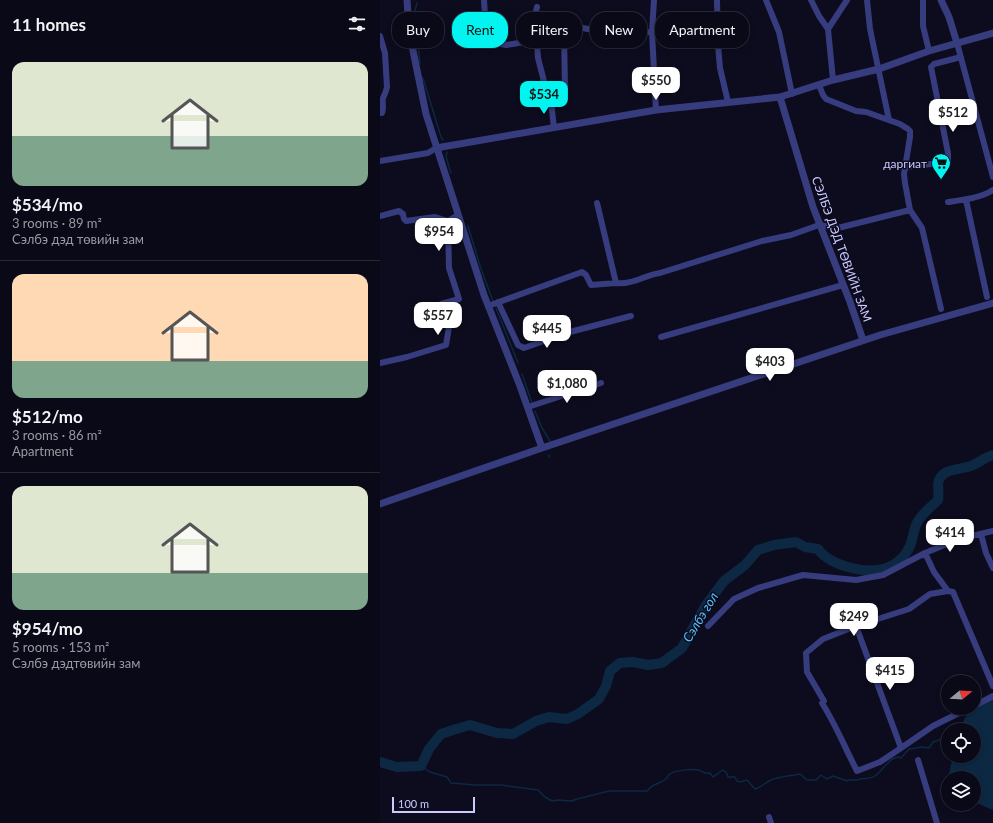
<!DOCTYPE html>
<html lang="en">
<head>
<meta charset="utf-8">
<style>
	:root { --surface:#0a0917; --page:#181724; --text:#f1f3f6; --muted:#999aa1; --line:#2a2a36; --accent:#00f5f1 }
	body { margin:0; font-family:Lato,sans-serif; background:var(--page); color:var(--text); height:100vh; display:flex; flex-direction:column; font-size:15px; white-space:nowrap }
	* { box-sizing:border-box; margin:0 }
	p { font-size:13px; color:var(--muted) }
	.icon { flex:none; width:22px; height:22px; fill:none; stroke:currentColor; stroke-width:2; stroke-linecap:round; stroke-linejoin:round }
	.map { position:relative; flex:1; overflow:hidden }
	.panel { display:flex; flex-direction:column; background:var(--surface); width:380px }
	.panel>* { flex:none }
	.banner { position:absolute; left:12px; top:12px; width:380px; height:36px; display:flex; gap:8px }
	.needle { width:26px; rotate:72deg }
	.controls { position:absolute; left:561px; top:675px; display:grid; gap:8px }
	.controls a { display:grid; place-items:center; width:40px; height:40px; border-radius:50%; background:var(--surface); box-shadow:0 2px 6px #0003,0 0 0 1px var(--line); font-size:20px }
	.scale { position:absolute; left:12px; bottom:10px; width:83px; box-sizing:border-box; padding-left:4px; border:2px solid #cacaff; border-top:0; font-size:11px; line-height:14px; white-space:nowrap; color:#cacaff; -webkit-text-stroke:3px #0d0c1f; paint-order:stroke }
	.price { position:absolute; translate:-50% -34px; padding:0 9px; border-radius:8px; background:#fff; color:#222; font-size:13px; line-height:26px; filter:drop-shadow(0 1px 2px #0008) }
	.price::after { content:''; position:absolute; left:50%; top:24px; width:12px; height:9px; margin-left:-6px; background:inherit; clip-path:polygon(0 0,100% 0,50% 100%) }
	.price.active { background:var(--accent); color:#111 }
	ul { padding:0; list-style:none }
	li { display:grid; align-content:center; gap:8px; height:212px; padding:0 12px }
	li+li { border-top:1px solid var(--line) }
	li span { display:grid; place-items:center; height:124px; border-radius:12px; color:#555 }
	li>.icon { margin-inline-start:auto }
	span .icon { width:72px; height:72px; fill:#fffc; stroke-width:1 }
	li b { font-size:17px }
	h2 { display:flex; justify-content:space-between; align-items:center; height:48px; padding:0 12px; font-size:17px }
	.tag { padding:0 14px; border-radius:16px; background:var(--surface); box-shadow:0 2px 6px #0003,0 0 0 1px var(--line); font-size:14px; line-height:36px }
	.tag.active { background:var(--accent); color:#111 }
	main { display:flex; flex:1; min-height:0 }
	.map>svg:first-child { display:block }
	.water { fill:#0c2843 }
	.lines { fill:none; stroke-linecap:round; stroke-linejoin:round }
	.stream { stroke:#0c2843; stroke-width:1.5 }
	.river { stroke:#0c2843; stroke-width:10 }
	.minor { stroke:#373c7e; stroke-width:6 }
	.tertiary { stroke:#373c7e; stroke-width:7 }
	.labels { text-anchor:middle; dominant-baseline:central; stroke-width:3; stroke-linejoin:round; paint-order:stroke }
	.poi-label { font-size:12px; fill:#cacaff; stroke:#0d0c1f; text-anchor:end }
	.street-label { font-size:12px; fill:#cacaff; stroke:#0d0c1f }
	.water-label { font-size:13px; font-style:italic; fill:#58c5ff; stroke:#0d0c1f }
</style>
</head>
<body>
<main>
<section class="panel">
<h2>11 homes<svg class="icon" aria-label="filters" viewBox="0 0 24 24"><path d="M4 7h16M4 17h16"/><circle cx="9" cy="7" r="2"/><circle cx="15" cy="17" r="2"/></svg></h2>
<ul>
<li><span style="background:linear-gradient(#dfe7d0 60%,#7fa58c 0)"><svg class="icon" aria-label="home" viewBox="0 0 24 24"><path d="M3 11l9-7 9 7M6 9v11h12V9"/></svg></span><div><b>$534/mo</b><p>3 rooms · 89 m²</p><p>Сэлбэ дэд төвийн зам</p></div></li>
<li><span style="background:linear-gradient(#ffd9b3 70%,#7fa58c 0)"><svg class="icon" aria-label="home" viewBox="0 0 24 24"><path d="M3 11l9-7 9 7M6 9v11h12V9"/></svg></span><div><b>$512/mo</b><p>3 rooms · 86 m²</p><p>Apartment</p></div></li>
<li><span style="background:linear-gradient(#dfe7d0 70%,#7fa58c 0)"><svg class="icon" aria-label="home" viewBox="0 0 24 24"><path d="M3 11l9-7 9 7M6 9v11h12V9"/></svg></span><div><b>$954/mo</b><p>5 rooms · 153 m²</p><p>Сэлбэ дэдтөвийн зам</p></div></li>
</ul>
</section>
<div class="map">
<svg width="613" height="823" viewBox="0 0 613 823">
	<rect width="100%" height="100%" fill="#0d0c1f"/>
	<!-- water -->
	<path class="water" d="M 613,699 L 613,810 L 594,802 L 594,778 L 568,778 L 573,756 L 594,756 L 594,730 L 580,730 C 586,710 595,707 613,699 Z"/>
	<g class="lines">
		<!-- stream -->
		<path class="stream" d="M 37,3 L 35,11 L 40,64
			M 43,78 L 61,137 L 63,140
			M 67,152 L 66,157 L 71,173
			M 88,226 L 101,269 L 113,301
			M 116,308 L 138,363
			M 142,374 L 152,403
			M 155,411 L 162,428 L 170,441
			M 169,457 L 169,455
			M 41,766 L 50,772 L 67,777 L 71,783 L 95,785 L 121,785 L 158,790 L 165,797 L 172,801 L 178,800 L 192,801 L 197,799 L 229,791 L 267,791 C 272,784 279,784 286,779 C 287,777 288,775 290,774 C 295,770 312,769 318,770 C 323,772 325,774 330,773 L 333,777 L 343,770 L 346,772 L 348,777 L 355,777 L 357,781 L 360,782 L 367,780 L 375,789 C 380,788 384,784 389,781 C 398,776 410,776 420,774 L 427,780 L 436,780 L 441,775 L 447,779 L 453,776 L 467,781 L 469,780 L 477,780 C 483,777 489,780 495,776 C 501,772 504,766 509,762 C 511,759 515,758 518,757 L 521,758 L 529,749 L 542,747 L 549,748 L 553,742 L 568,737"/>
		<!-- river -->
		<path class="river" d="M 0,762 L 17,767 L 41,766 L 49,749 L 61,734 L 76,729 L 90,725 L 117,733 L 133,734 L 156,721 L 169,717 L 187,719 L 198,714 L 219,699 L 226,686 L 230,671 L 240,663 L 253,662 L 268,665 L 282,663 L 302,648 L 326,605 L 344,581 L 365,565 L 378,550 L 394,545 L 416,542 L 425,547 L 438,549 C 446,560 459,565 472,568 C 495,574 519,570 530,546 C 533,539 533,532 536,525 C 540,515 550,508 558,500 C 559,494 558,489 558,484 C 560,468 579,470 591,466 C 599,463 605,457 613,455"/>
		<!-- minor -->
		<path class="minor" d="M 104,0 C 105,16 105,30 115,43 L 126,45 L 157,40
			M 274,0 L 272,32 L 276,110
			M 337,0 L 338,45 L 340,68 L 348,102
			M 386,0 L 399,32 L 412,94
			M 431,0 L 439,16 L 448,29
			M 487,0 L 490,29 L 509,120
			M 543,0 L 543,26 L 549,51
			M 157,7 L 155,15 L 158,58 L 166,89 L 171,101 L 185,90 L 184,30 L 184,26 L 186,25 L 230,33 L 272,32
			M 0,36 L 5,53 L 7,87 C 6,92 5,94 3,98 C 2,103 4,108 2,113 L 0,113
			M 577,43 L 613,177
			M 453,80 L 448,29 L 467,0
			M 439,85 L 443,95 L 446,99 L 476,111 L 486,112 L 520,124 L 528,129 L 530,131 L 530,137 L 524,174 L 525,183 L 530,210
			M 171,101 L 174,128
			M 0,161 L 48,153 L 56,148
			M 525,167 L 568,162 L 568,153 L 551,67 L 554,64 L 581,57
			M 586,200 L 607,297
			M 568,202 C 583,200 601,198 613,190
			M 217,203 L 236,283 C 252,285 265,275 280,273 L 382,241 L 411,235 L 439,225 L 458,228 L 530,210 L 542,228 L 561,309
			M 0,216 L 19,211 L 23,214 L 24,219 L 26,221 L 55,217 L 68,221
			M 118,302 L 138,345 L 144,348 L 186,333 L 251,316
			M 108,306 L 202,272 L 206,275 L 211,285 L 236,283
			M 281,337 L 463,285
			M 0,363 L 27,357 L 66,345 L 69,327 L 61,304 L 79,299 L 69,268 L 68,221 L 78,215
			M 148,407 L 221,383
			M 601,534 L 606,553 L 613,568
			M 568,591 L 554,572 L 545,553 L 579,539 L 613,531
			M 328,626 L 354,599 L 378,588 L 423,575 L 476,580 L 503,575 L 545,553
			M 476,626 L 521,748 L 553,726 L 589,708
			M 594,706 L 613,696
			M 521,748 L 500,762 L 477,771 C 465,748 456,725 442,703 L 444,701 L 427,672 L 426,653 L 443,639 L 476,626 L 529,609 L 550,594 L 568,591 L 573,592 L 613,686
			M 538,760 L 557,823
			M 389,817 L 391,823"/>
		<!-- tertiary -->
		<path class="tertiary" d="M 27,0 L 29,31 L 46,114 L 104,295 L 140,386 L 162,448
			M 561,0 L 569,17 L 577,43
			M 400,97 L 433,207 L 470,302 L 483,340
			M 56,148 L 276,110 L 400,97 L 453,80 L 499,69 L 549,51 L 613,33
			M 0,504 L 162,448 L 500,335 L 613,303"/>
	</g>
	<!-- icons -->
	<defs>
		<symbol id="supermarket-pin" viewBox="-11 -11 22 30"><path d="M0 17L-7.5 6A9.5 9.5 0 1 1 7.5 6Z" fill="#00f5f1" stroke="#0d0c1f"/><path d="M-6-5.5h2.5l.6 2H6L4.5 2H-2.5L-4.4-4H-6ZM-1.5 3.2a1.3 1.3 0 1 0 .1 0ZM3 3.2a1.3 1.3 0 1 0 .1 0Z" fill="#111"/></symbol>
	</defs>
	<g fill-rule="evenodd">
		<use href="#supermarket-pin" x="550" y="152" width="22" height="30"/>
	</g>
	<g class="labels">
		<!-- poi labels -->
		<g class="poi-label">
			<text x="547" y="163">даргиат</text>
		</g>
		<!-- street labels -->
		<g class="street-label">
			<text transform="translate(462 249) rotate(70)">СЭЛБЭ ДЭД ТӨВИЙН ЗАМ</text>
		</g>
		<!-- water labels -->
		<g class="water-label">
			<text transform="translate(320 617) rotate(-59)">Сэлбэ гол</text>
		</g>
	</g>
</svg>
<div class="controls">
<a><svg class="needle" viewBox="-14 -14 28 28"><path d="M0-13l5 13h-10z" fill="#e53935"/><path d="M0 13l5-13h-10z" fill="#999aa1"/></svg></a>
<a><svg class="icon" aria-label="locate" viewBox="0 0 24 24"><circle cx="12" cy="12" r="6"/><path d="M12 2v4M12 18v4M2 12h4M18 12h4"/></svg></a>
<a><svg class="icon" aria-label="layers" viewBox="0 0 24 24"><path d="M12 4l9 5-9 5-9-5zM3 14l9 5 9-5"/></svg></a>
</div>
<div class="scale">100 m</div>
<b class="price" style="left:276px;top:101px">$550</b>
<b class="price active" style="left:164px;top:115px">$534</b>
<b class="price" style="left:573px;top:133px">$512</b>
<b class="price" style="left:59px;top:252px">$954</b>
<b class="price" style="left:58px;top:336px">$557</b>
<b class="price" style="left:167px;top:349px">$445</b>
<b class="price" style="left:390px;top:382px">$403</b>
<b class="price" style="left:187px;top:404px">$1,080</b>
<b class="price" style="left:570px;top:553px">$414</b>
<b class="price" style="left:474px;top:637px">$249</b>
<b class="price" style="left:510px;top:691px">$415</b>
<div class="banner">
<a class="tag">Buy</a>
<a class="tag active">Rent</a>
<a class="tag">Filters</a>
<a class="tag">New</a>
<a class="tag">Apartment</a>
</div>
</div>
</main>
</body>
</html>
